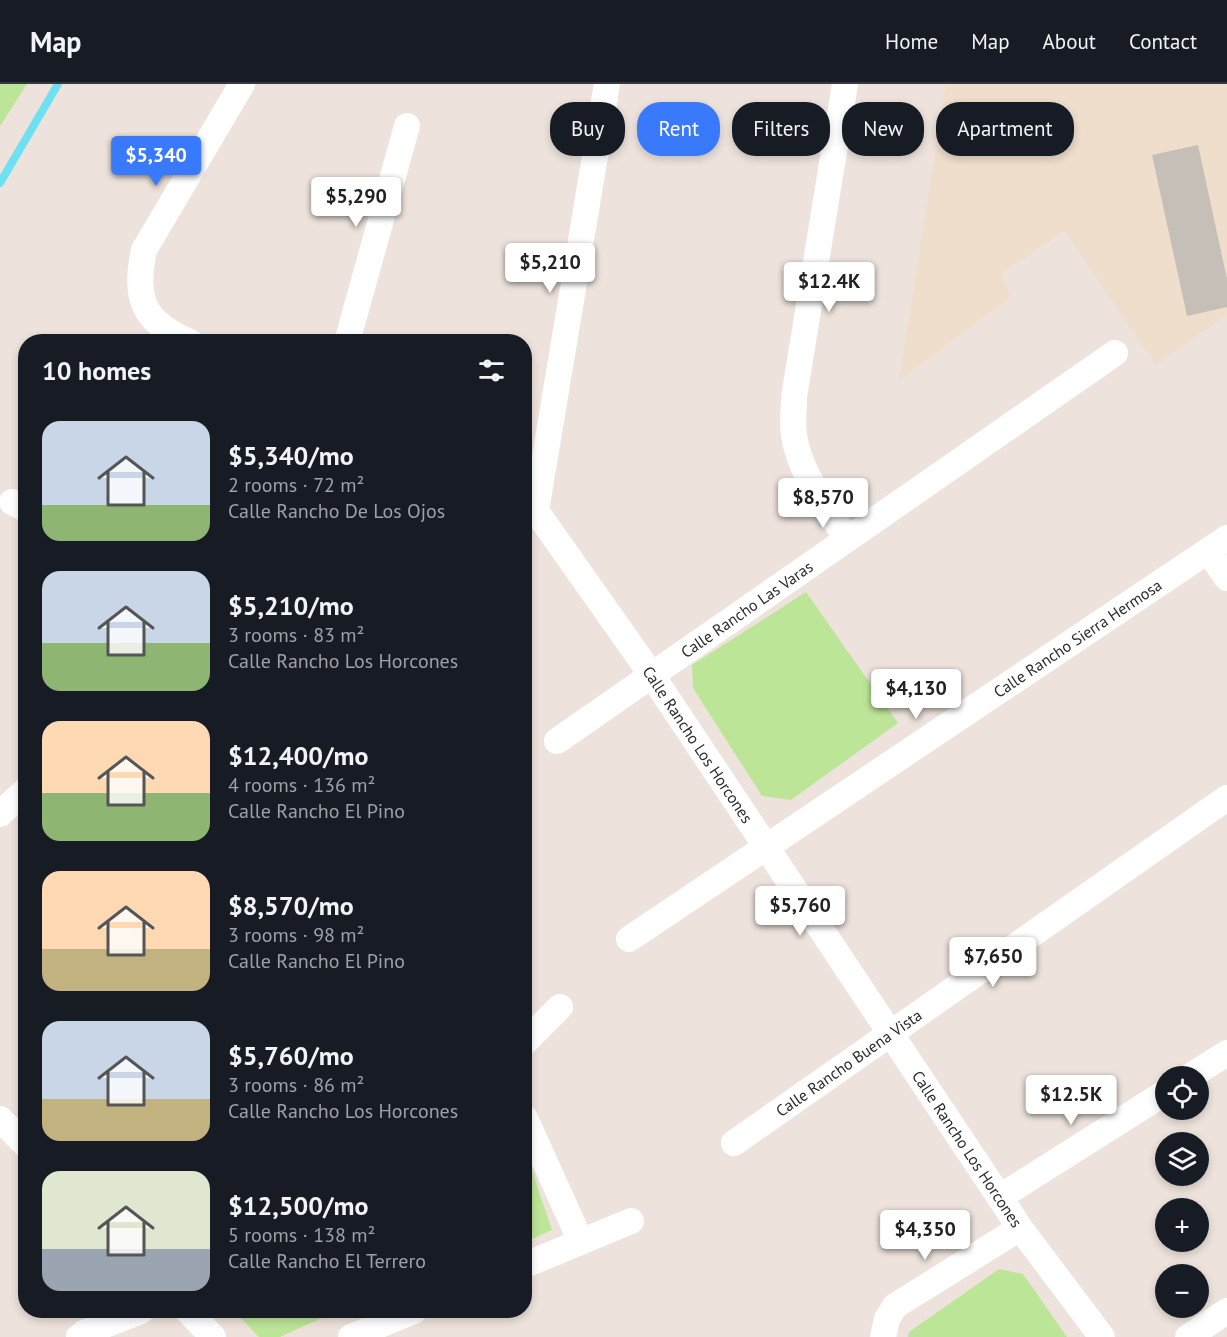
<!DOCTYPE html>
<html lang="en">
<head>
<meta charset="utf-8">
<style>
	:root { --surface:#171b24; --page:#242831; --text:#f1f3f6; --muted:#9ea1a6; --line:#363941; --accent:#397afd }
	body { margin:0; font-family:"PT Sans",sans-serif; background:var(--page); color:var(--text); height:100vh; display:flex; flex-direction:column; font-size:22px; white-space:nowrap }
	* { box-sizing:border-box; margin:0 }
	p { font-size:20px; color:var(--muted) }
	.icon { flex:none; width:33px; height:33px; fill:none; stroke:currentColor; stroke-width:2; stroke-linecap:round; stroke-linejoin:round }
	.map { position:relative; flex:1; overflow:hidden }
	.sheet { position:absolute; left:18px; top:250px; width:514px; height:984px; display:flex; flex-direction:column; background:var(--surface); border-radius:24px; box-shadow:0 3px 9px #0003 }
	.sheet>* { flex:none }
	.top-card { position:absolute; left:550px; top:18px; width:570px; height:54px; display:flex; gap:12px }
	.controls { position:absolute; left:1155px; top:982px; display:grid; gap:12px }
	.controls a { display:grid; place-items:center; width:54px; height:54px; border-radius:50%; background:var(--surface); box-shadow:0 3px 9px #0003; font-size:30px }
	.price { position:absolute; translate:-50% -51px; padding:0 14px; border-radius:6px; background:#fff; color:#222; font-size:20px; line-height:39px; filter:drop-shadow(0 2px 3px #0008) }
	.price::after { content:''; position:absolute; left:50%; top:36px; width:18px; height:14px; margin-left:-9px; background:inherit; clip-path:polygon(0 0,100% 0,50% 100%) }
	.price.selected { background:var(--accent); color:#fff }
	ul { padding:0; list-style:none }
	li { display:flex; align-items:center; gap:18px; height:150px; padding:0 24px }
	li span { display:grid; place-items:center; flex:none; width:168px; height:120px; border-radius:18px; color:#555 }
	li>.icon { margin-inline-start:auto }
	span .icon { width:72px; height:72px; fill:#fffc; stroke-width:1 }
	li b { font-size:26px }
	h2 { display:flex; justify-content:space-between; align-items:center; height:72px; padding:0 24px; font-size:26px }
	.chip { padding:0 21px; border-radius:24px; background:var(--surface); box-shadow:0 3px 9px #0003; font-size:21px; line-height:54px }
	.chip.selected { background:var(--accent); color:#fff }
	header { display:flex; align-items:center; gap:36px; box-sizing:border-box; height:84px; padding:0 30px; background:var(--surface); border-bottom:2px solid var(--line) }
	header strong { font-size:28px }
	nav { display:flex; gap:33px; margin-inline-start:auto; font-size:21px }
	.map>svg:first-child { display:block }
	.education { fill:#efdecc }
	.green { fill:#bde598 }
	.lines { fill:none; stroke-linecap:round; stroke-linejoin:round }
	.stream { stroke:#6de1f1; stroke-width:8 }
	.building { fill:#c5bfb8 }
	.minor { stroke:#fff; stroke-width:26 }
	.labels { text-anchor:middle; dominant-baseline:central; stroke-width:4.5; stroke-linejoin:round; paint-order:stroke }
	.street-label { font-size:16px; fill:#2b2b2b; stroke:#fff }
</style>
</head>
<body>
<header>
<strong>Map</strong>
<nav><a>Home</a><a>Map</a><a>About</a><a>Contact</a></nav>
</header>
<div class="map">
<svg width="1227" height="1253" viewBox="0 0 1227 1253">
	<rect width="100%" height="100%" fill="#ede3dc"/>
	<!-- education -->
	<path class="education" d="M 946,0 L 1227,0 L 1227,231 L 1156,281 L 1064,147 L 1001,190 L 1011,213 L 899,297 Z"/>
	<!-- green -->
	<path class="green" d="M 0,0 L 27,0 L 0,42 Z
		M 806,508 L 898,639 L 791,716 L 762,712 L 693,604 L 692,581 Z
		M 525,1066 L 552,1146 L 525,1158 Z
		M 999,1185 L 1023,1190 L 1067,1253 L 908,1253 L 909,1248 Z
		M 234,1227 L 337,1227 L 280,1253 L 259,1253 Z"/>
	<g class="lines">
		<!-- stream -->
		<path class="stream" d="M 0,99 L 58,0"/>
	</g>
	<!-- building -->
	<path class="building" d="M 1198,61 L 1227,195 L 1227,223 L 1187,232 L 1152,71 Z"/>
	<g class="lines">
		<!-- minor -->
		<g class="minor">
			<path id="s1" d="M 607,0 L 536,427 L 651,590 L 1020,1144 L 1102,1253"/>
			<path d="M 845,0 L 794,313 C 794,326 792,339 794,351 C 799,389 827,423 847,455"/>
			<path d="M 190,258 C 142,238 134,214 144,166 L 242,0"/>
			<path d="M 347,258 L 407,42"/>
			<path d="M 12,418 L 26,425"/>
			<path d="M 1208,467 L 1227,494"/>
			<path id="s2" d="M 557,657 L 1115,269"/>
			<path d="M 0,730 L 26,706"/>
			<path id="s3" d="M 629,855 L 1227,454"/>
			<path d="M 525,958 L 560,923"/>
			<path d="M 1189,993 L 1227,969"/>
			<path d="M 525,1034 L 581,1158"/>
			<path d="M 0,1035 L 26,1061"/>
			<path id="s4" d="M 734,1059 L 1227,714"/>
			<path d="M 1000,1113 L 1166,1008"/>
			<path d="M 525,1181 L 631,1137"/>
			<path d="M 188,1227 L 213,1253"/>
			<path d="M 79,1253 L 84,1249 L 141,1227"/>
			<path d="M 351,1253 L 414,1227"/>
			<path d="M 883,1253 L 887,1235 L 895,1222 L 1020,1144"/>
			<path d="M 1188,1253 L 1227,1227"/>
		</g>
	</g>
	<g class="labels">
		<!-- street labels -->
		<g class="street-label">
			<text stroke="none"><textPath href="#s2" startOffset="231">Calle Rancho Las Varas</textPath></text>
			<text stroke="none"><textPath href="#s3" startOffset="540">Calle Rancho Sierra Hermosa</textPath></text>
			<text stroke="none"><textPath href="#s1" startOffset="717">Calle Rancho Los Horcones</textPath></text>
			<text stroke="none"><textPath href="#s4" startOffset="140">Calle Rancho Buena Vista</textPath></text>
			<text stroke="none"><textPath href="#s1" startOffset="1203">Calle Rancho Los Horcones</textPath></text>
		</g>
	</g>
</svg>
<div class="controls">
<a><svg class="icon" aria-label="locate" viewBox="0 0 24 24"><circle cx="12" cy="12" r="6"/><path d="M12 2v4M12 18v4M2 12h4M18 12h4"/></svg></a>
<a><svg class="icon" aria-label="layers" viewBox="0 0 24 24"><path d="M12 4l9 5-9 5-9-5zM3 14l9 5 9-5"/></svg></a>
<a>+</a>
<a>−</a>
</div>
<b class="price selected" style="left:156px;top:103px">$5,340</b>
<b class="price" style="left:356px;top:144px">$5,290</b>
<b class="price" style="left:550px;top:210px">$5,210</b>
<b class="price" style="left:829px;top:229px">$12.4K</b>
<b class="price" style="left:823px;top:445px">$8,570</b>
<b class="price" style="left:916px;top:636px">$4,130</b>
<b class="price" style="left:800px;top:853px">$5,760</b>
<b class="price" style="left:993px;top:904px">$7,650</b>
<b class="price" style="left:1071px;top:1042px">$12.5K</b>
<b class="price" style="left:925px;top:1177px">$4,350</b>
<div class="top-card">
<a class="chip">Buy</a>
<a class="chip selected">Rent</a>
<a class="chip">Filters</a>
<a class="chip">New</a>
<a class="chip">Apartment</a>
</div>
<section class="sheet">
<h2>10 homes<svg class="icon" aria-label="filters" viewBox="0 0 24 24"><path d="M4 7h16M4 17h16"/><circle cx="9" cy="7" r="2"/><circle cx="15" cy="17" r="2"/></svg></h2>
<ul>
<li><span style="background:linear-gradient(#c9d6e8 70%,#8fb573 0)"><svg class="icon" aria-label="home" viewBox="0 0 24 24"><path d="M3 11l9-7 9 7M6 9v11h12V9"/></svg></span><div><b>$5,340/mo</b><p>2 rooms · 72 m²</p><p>Calle Rancho De Los Ojos</p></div></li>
<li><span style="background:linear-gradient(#c9d6e8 60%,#8fb573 0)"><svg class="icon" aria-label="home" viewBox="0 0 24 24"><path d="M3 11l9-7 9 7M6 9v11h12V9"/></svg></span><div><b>$5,210/mo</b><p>3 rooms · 83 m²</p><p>Calle Rancho Los Horcones</p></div></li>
<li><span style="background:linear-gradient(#ffd9b3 60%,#8fb573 0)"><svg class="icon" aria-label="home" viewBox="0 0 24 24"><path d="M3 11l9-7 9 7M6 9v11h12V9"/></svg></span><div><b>$12,400/mo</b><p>4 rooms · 136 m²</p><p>Calle Rancho El Pino</p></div></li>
<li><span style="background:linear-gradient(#ffd9b3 65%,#c2b280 0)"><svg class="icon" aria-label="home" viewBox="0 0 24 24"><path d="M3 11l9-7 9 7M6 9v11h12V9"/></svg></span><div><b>$8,570/mo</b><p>3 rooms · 98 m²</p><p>Calle Rancho El Pino</p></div></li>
<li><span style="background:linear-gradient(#c9d6e8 65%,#c2b280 0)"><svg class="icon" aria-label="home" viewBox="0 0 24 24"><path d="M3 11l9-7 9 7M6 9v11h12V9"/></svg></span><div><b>$5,760/mo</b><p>3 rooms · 86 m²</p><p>Calle Rancho Los Horcones</p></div></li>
<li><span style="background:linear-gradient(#dfe7d0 65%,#9aa5b1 0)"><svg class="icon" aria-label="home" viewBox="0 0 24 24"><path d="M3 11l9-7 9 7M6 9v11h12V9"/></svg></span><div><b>$12,500/mo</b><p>5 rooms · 138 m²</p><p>Calle Rancho El Terrero</p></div></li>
</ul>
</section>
</div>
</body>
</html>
